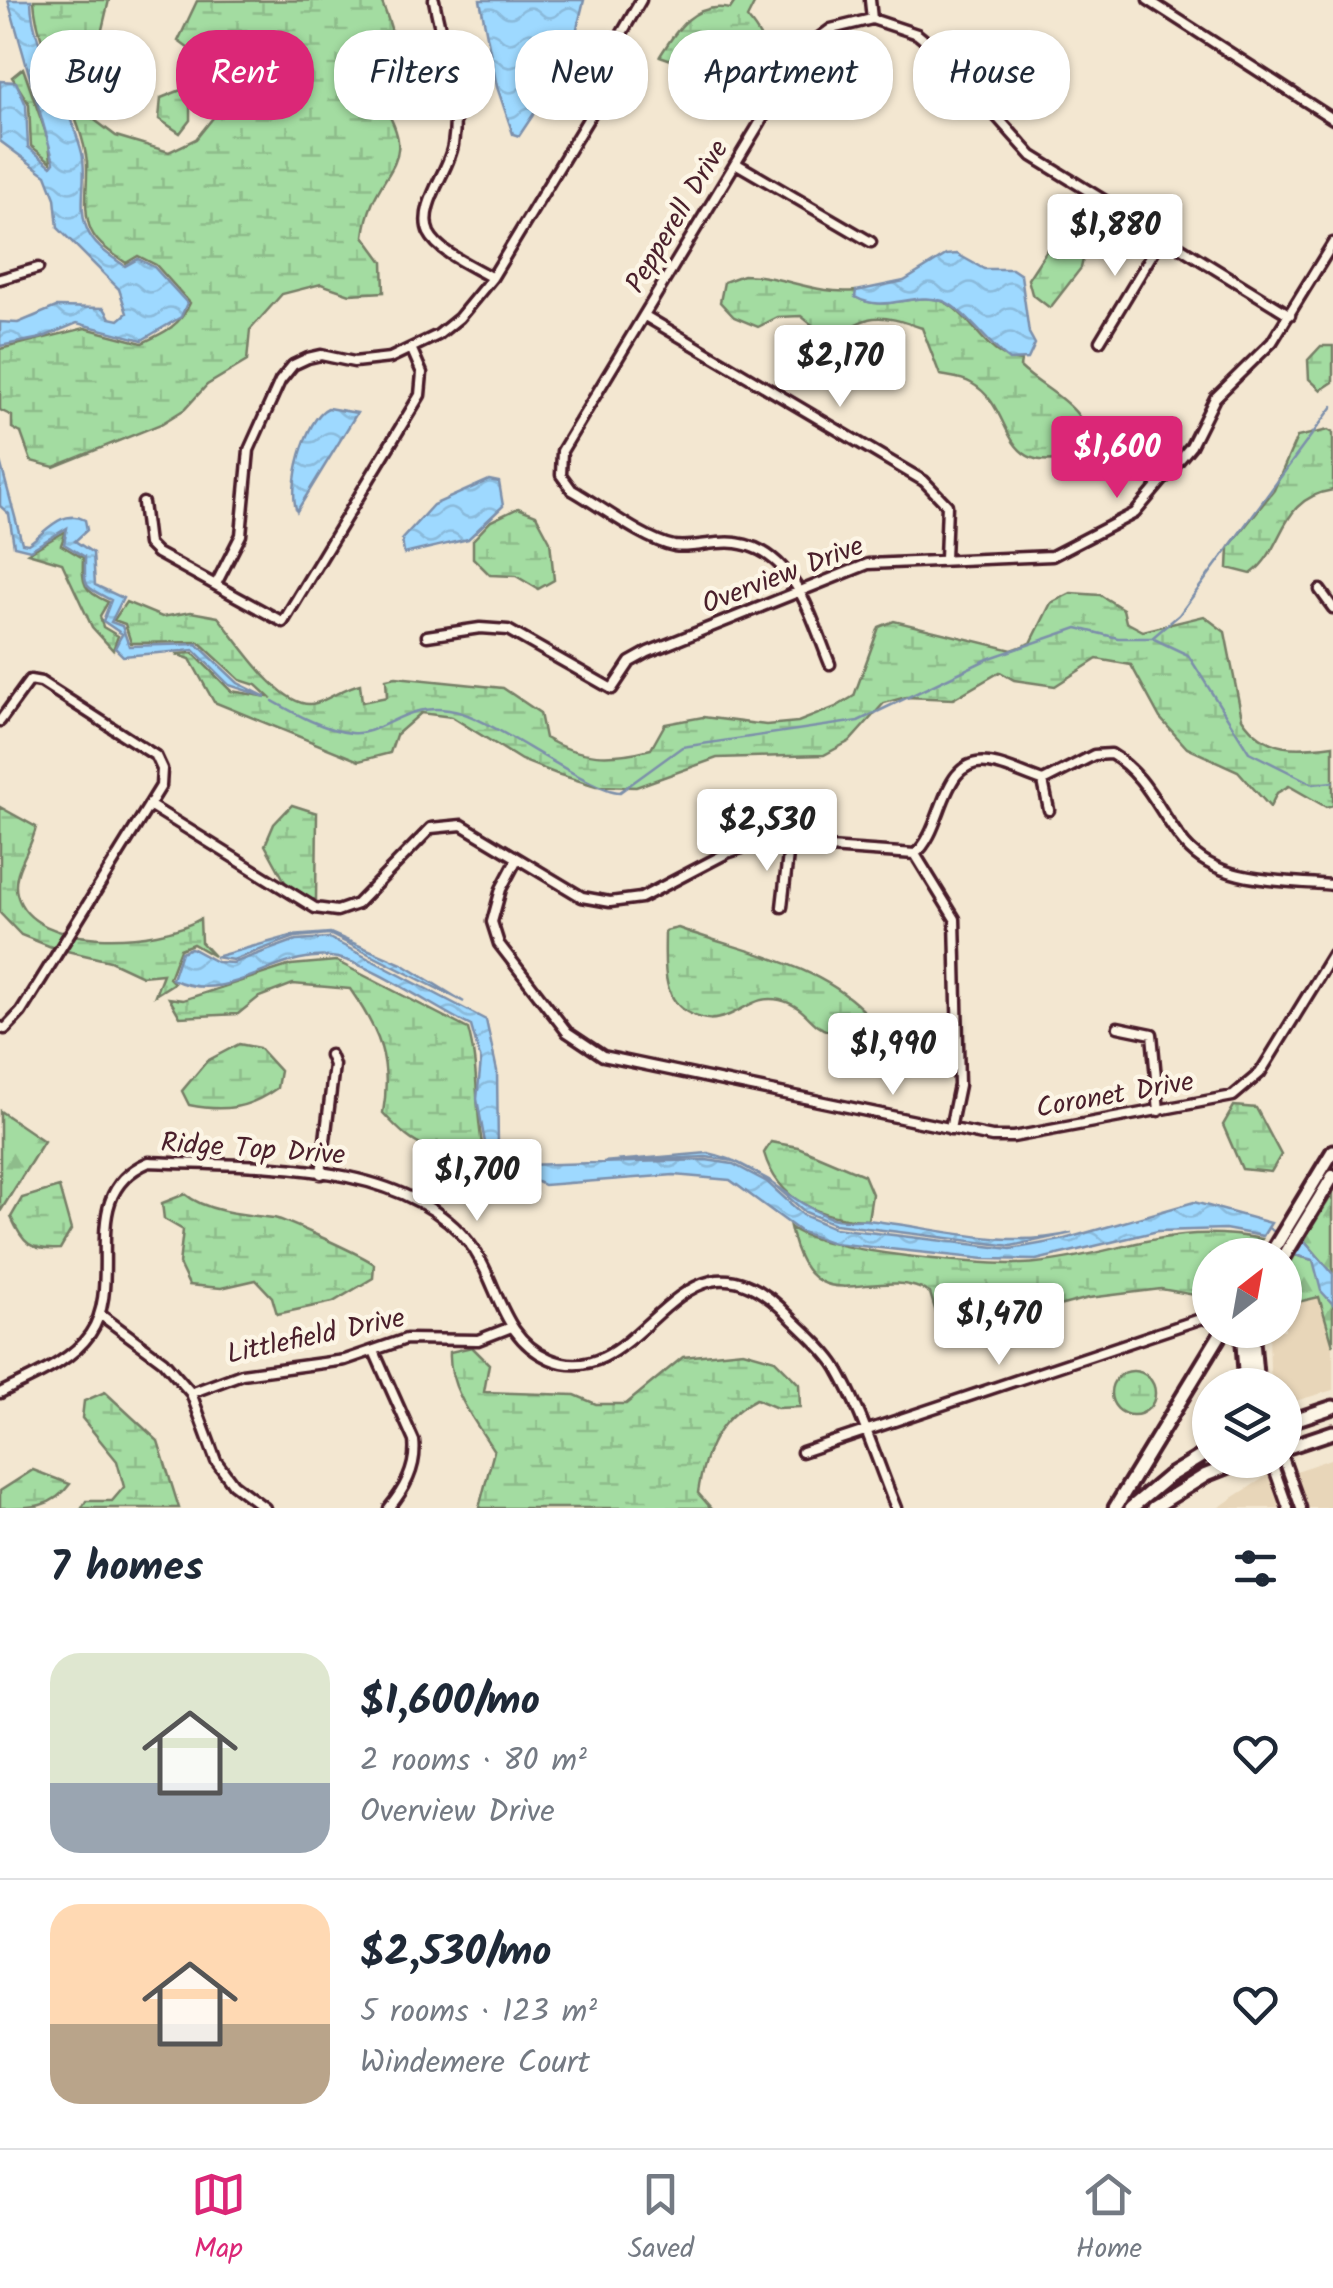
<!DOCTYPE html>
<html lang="en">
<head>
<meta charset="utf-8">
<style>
	:root { --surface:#fff; --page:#f2f2f3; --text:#1f2937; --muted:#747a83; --line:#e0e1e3; --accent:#db2777 }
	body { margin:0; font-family:Kalam,sans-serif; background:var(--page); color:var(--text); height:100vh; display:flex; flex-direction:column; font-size:38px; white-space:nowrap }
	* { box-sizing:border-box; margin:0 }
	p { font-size:32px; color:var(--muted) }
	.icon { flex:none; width:55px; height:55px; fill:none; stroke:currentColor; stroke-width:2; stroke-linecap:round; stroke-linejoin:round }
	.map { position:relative; height:1508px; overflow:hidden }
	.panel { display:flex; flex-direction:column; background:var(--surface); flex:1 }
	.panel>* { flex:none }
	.guide { position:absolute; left:30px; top:30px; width:1275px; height:90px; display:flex; gap:20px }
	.needle { width:65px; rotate:31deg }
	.tools { position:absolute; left:1192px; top:1238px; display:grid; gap:20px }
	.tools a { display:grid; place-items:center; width:110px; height:110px; border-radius:50%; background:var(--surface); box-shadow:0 2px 8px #0004; font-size:50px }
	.price { position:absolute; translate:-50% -85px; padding:0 22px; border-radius:10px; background:#fff; color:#222; font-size:32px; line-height:65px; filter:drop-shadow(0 2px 5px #0008) }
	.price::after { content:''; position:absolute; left:50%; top:60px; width:30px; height:22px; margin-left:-15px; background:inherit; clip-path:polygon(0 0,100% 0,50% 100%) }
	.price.selected { background:var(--accent); color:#fff }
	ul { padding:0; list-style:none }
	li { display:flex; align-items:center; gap:30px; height:250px; padding:0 50px }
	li+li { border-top:2px solid var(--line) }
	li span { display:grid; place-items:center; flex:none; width:280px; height:200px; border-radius:30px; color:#555 }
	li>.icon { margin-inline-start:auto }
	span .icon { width:120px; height:120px; fill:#fffc; stroke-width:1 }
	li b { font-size:42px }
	h2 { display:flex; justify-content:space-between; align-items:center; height:120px; padding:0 50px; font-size:42px }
	.chip { padding:0 35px; border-radius:40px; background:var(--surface); box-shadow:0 2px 8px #0004; font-size:35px; line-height:90px }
	.chip.selected { background:var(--accent); color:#fff }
	.tab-bar { display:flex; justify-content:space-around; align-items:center; height:140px; border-top:2px solid var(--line); background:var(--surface); font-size:28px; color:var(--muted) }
	.tab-bar a { display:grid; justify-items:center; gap:5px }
	.tab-bar .selected { color:var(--accent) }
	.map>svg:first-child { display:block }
	.built { fill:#e8d6b9 }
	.forest { fill:url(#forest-firs); stroke:#767e66; stroke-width:2.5 }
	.wetland { fill:url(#wetland-marsh); stroke:#767e66; stroke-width:2.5 }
	.water { fill:url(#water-waves); stroke:#7c8faa; stroke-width:2.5 }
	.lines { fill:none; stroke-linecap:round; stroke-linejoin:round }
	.stream { stroke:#7c8faa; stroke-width:2.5 }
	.street-casing { stroke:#4a1f2b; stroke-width:15 }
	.primary-casing { stroke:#4a1f2b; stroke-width:19 }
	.street { stroke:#fcf5e5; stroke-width:8 }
	.primary { stroke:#fcf5e5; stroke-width:11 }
	.labels { text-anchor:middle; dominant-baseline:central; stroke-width:9; stroke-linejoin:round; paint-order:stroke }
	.street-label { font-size:28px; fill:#4a1f2b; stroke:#fcf5e5 }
</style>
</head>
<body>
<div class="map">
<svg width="1333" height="1508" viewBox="0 0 1333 1508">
	<defs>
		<pattern id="forest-firs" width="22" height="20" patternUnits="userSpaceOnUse" patternTransform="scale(2.5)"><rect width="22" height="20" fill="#a3dca1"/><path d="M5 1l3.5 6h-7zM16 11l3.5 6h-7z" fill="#8ebc8b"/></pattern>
		<pattern id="wetland-marsh" width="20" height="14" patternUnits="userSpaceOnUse" patternTransform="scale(2.5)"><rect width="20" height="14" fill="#a3dca1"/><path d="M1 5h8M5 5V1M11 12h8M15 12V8" fill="none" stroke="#8ebc8b"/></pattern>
		<pattern id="water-waves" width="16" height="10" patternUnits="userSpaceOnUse" patternTransform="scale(2.5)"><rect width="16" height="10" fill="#9ed9ff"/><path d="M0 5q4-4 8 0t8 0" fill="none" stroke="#8abadb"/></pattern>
	</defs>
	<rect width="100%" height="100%" fill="#f3e7d1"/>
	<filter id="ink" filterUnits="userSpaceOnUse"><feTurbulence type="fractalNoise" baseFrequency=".01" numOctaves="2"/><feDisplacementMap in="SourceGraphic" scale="20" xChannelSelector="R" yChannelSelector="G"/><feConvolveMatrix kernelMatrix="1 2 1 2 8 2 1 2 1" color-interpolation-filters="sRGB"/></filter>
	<g filter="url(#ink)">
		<!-- built -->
		<path class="built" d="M 1319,1297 L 1333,1345 L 1333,1390 L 1285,1404 L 1285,1385 L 1275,1385 L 1270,1371 L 1269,1330 L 1285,1330 L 1285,1305 Z
			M 1333,1458 L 1333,1508 L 1309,1508 L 1294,1472 Z
			M 1270,1474 L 1284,1508 L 1218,1508 L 1234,1497 Z"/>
		<!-- forest -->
		<path class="forest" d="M 0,1111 L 44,1141 L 0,1212 Z
			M 1333,1193 L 1333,1274 L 1304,1240 Z
			M 1295,1255 L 1313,1260 C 1323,1276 1318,1290 1333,1304 L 1333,1345 L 1319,1297 L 1285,1305 L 1285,1275 Z"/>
		<!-- wetland -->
		<path class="wetland" d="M 34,0 L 109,0 L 87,93 L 92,118 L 116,136 L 169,152 L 196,139 L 224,104 C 222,71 203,59 178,41 L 197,1 L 381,0 C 397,41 402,61 380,100 C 426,169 372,166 364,236 L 383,262 L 384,292 L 350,294 L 321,284 L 282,294 L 250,330 L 247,361 L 207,385 L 185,409 L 161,424 L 54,467 L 31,461 L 21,433 L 12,428 L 12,416 L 0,410 L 0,349 L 85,328 L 142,343 C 164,333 180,326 190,303 L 156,265 L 138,256 L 126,263 C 112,253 94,243 89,225 C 82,202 90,177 86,155 C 76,100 37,55 34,0 Z
			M 736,0 L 756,0 L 747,18 C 780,56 767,80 724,101 L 706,93 L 694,68 L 660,56 C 676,30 695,1 730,9 Z
			M 23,68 L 49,142 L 51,162 L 31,146 L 29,104 L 12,77 Z
			M 181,90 L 190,95 L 190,120 L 180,133 L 159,119 L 161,98 Z
			M 1067,233 L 1087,243 L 1081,268 L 1050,308 L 1032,294 L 1028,279 L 1056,236 Z
			M 743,275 C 783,275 814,295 856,291 L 856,297 C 885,315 920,287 948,304 C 975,320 987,358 1021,361 L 1020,367 C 1048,394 1095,408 1086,453 C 994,485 1019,409 971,383 C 963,378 950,377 940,375 L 922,328 C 878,313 868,312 832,341 L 801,316 L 778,317 L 758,327 L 734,317 L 720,302 L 724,282 Z
			M 1321,346 L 1333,346 L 1333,382 L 1321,390 L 1309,379 L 1308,360 Z
			M 1328,430 L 1333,433 L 1333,490 C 1277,499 1287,547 1251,574 L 1228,568 L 1229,547 L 1274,490 L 1297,437 Z
			M 518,508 L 536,515 L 550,541 L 554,580 L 538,589 L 516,576 L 490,575 L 473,558 L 473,540 L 491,521 Z
			M 66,531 L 61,545 L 83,558 C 82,585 83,591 108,602 L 100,616 L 103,627 L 118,636 L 113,650 L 92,627 L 62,563 L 28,553 Z
			M 1071,593 L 1100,595 L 1123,609 L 1126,622 L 1143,631 L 1204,616 L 1225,632 L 1242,718 C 1265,753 1297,750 1333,745 L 1333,805 L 1326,807 L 1289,786 L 1277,793 L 1270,807 L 1238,771 L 1187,748 L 1160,718 L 1131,665 L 1097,659 L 1055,686 L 1014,680 L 1000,672 L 953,699 L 906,697 L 884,703 L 850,741 L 824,755 L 717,758 L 636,787 L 596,786 L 557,774 L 521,760 L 452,717 L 421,713 L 396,735 L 390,753 L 359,761 L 214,702 L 190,659 L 176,654 L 193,653 L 231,691 L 269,697 L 256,685 L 240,680 L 199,642 L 131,643 L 125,624 L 114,620 L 126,602 L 162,617 L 191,612 L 218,617 C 237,639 283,714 316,703 C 332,698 343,688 360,684 L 362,702 L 387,697 L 386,679 L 396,677 L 503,688 L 540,713 L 545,738 C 581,759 611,759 651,749 L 665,724 L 703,717 L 766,725 L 798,722 L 836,707 L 854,696 L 879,627 L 894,621 L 1012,650 L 1031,643 L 1051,603 Z
			M 292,805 L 317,813 L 316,899 L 296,902 L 265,845 L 274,824 Z
			M 0,807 L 36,827 C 32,849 11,871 17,894 C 32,953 160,944 200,919 L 201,942 L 214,956 L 193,944 L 180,949 L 169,978 L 174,983 L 155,995 L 163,974 L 142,976 L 110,961 L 54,948 L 21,935 L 0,913 Z
			M 678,928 C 740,951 815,962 863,1010 L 862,1024 C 811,1048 818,1009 780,1000 C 758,995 747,1008 729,1015 C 714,1021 705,1021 691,1014 C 660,1000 665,963 665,931 Z
			M 336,961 L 468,1029 C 479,1067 475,1105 482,1144 C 429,1154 419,1152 383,1113 C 392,1061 380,1032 350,989 L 293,984 L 259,997 L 238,1014 L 180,1017 L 169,998 L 183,1000 L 291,965 Z
			M 239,1044 L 259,1048 L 280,1071 L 277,1088 C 248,1109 224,1112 189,1105 L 182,1091 L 207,1061 Z
			M 1234,1106 L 1256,1108 L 1281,1155 L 1271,1172 L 1242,1169 L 1223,1125 Z
			M 771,1142 L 798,1147 L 864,1175 L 872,1194 L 868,1220 C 821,1219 778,1201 764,1153 Z
			M 59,1187 L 71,1230 L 60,1249 C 30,1251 23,1244 11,1217 L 22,1198 Z
			M 185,1194 C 206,1212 247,1215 274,1218 C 286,1220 364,1256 374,1264 L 373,1278 L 333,1302 L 277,1314 L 272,1297 L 256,1280 L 221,1288 L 189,1285 L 179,1264 L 183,1230 L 164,1219 L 162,1203 Z
			M 790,1227 C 818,1252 995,1268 1036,1263 C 1123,1254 1168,1221 1262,1239 L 1253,1255 L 1210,1255 L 1210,1296 L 1206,1297 L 1161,1289 L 1089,1298 L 960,1332 L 938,1319 L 930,1293 C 874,1260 812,1331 790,1227 Z
			M 472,1347 L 489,1364 L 484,1392 L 575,1395 L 596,1404 L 626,1404 L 683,1357 L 743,1351 L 775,1360 L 799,1384 L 800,1407 L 777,1408 L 756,1399 C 718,1419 704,1451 698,1493 L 711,1508 L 479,1508 L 494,1451 C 475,1421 448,1388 450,1352 Z
			M1111 1393a22 22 0 1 1 44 0a22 22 0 1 1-44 0Z
			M 105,1392 L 158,1441 L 179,1508 L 82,1508 L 86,1501 L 112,1501 L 124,1487 L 117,1461 L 82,1418 L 84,1401 Z
			M 33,1470 L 70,1484 C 53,1508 31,1508 0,1508 L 0,1491 Z"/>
		<!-- water -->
		<path class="water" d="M 8,0 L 31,0 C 31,47 70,104 82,153 C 88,177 77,206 87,229 C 94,247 111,256 125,266 L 138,259 L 154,267 L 187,303 L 181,317 L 142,340 L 77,323 L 41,338 L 0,346 L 0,322 L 18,323 L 56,307 L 104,308 L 110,318 L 119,320 L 127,313 L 119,289 L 58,228 L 55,198 L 46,175 L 0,141 L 0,81 L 16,82 L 26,105 L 28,147 L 51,166 L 54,162 Z
			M 480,0 L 584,0 L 569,61 L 519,136 L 513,134 L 497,87 Z
			M 957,254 L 984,269 L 1012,269 L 1021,275 L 1029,333 L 1035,344 L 1028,359 L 1009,360 C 989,345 964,309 943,301 C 913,291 885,314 855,297 L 856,291 L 904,281 L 946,255 Z
			M 328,408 L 357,413 L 297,511 C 287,489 305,418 328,408 Z
			M 0,461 L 22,543 L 28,544 C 46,532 62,508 85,520 L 87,530 L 75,541 L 93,553 L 95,585 L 123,598 L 111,622 L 122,626 L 129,646 L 197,644 L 238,683 L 266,697 L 229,685 L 194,650 L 123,656 L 115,648 L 122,634 L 103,621 L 111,600 C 82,585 85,589 85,557 L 64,544 L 67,528 L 30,550 L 14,546 L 9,514 L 0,506 Z
			M 489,480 L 499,482 L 503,506 L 468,539 L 404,554 L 402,539 L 433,505 Z
			M 330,933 L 402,964 L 464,1002 L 329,934 L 295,937 L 233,960 L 215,957 L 291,936 Z
			M 329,938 L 486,1020 L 497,1071 L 498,1147 L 522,1165 L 706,1160 L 733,1164 L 767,1182 L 803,1215 L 834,1228 L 1011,1249 L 1061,1240 L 1194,1202 L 1271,1223 L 1263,1236 L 1225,1229 L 1158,1231 L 1036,1260 L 984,1259 L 833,1243 L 801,1232 L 730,1180 L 674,1175 L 544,1185 L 511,1169 L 485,1143 L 477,1099 L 481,1061 L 471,1026 C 436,1009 372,965 338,958 C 278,946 232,1008 172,979 L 181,952 L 191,948 L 217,962 L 233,963 L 296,940 Z
			M 708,1153 C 760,1164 783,1198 829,1217 C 841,1222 854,1219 866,1220 C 935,1227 1004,1250 1072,1233 L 1011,1246 L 835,1224 L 805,1212 L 769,1180 L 734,1161 L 706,1157 L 603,1162 Z
			M 1304,1240 L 1333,1274 L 1333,1304 L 1321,1291 L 1313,1260 L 1295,1255 Z"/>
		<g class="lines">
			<!-- stream -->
			<path class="stream" d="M 1154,639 L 1188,655 L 1249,752 L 1313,784 L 1333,782
				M 273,701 C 296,714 324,730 351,733 C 384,737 407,696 462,713 C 500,725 594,793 620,792 L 682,747 L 858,721 L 990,658 L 1077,628 L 1118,638 L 1152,638 L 1179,615 L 1333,406
				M 1268,1228 L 1277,1233"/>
			<defs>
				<path id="street" d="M 434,0 C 443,49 461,94 453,145 C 449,171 417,207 429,233 C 439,253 474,267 492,278
					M 870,0 L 872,19
					M 1148,0 L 1333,119
					M 737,164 L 871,242
					M 0,279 L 38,268
					M 645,316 L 924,481 L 947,505 L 945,559
					M 1100,341 L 1163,236
					M 143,503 L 148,544 L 157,553 L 283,622 L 420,395 L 422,373 L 412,350
					M 216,584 L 241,535 L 249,450 L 280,381 L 293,365 L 308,358 L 321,355 L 354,362 L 390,358 L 438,335 L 459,318 L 492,278 L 611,81 L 622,33 L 641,0
					M 1320,590 L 1333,608
					M 427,636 L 480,628 L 508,630 L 612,689 L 630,662 L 648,652 L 868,564 L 1052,556 L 1135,513 L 1191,446 L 1215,398 L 1272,342 L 1333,243
					M 830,664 C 811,617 794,550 736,543 C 716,540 693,549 674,546 C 644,540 599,505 572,490 L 561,475 L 562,451 L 805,48 L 831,29 L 872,19 L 917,34 L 940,53 L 1032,156 L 1290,315
					M 0,721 L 30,680 L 41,682 L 156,756 L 162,769 L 161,786 L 21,1012 L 5,1029 L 0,1027
					M 1043,781 L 1049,810
					M 149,805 L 315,908 L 337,911 L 357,904 L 431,828 L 462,825 L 582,897 L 610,902 L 641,898 L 727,853 L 757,843 L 915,854 C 945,830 940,755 989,763 C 1006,765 1026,776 1043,781 L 1094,755 L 1111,754 C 1148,776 1159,813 1185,844 C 1220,885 1284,880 1333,885
					M 915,854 L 955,919 L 959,1085 L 950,1129
					M 517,859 L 501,889 L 492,922 L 499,944 L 567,1032 L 603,1056 L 992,1137 L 1013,1137 L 1233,1096 L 1260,1073 L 1333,954
					M 782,907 L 789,846
					M 1118,1027 L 1152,1034 L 1159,1111
					M 321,1174 L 334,1065 L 330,1055
					M 101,1315 L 163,1361 L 191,1393 L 216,1461 L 233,1484 L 265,1508
					M 374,1351 L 414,1441 C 417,1466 405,1489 389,1508
					M 0,1393 C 31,1377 70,1363 90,1334 C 127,1280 73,1194 149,1162 C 249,1167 403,1157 470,1244 C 499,1282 500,1338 550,1359 C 644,1399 680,1199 791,1318 C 806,1333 826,1350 837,1368 C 862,1411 877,1462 896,1508
					M 191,1393 L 242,1374 L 345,1360 L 406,1339 L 478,1340 L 509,1328
					M 802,1452 L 1206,1317
					M 1271,1460 L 1288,1508
					M 1284,1460 L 1301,1508"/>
				<path id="primary" d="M 1270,1255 L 1333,1151
					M 1285,1255 L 1333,1176
					M 1206,1317 L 1210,1316
					M 1242,1330 L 1246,1385
					M 1252,1330 L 1257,1385
					M 1285,1423 L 1333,1407
					M 1285,1448 L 1333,1432
					M 1115,1508 L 1223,1330
					M 1131,1508 L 1169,1476 L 1210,1451
					M 1153,1508 L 1206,1475 L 1244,1460"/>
			</defs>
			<!-- street casing -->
			<use href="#street" class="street-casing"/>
			<!-- primary casing -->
			<use href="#primary" class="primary-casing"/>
			<!-- street -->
			<use href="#street" class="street"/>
			<!-- primary -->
			<use href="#primary" class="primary"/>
		</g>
	</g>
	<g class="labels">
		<!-- street labels -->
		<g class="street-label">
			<text transform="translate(678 217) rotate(-59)">Pepperell Drive</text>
			<text transform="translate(783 576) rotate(-21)">Overview Drive</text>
			<text transform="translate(1115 1096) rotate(-10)">Coronet Drive</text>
			<text transform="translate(253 1150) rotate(4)">Ridge Top Drive</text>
			<text transform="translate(316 1337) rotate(-12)">Littlefield Drive</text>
		</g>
	</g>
</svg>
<div class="tools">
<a><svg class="needle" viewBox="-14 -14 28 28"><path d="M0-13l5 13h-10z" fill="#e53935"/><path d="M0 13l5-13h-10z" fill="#747a83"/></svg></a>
<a><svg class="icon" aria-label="layers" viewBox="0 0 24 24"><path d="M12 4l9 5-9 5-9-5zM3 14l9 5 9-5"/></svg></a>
</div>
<b class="price" style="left:1115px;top:279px">$1,880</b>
<b class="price" style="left:840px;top:410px">$2,170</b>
<b class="price selected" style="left:1117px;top:501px">$1,600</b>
<b class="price" style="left:767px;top:874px">$2,530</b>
<b class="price" style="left:893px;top:1098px">$1,990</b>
<b class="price" style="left:477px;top:1224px">$1,700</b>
<b class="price" style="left:999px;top:1368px">$1,470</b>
<div class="guide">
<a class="chip">Buy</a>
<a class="chip selected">Rent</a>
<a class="chip">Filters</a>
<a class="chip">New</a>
<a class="chip">Apartment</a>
<a class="chip">House</a>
</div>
</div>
<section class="panel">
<h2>7 homes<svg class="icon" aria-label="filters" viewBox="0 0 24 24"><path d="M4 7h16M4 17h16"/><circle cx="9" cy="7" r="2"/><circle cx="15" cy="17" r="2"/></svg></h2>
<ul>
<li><span style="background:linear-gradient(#dfe7d0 65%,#9aa5b1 0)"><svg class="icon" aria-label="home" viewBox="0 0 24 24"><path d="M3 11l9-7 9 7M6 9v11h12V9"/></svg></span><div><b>$1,600/mo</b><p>2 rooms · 80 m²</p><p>Overview Drive</p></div><svg class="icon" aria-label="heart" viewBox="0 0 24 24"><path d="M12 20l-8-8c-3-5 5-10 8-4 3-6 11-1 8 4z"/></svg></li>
<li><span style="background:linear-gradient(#ffd9b3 60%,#b9a48a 0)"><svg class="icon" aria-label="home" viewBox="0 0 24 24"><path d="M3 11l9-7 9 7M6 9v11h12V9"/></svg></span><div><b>$2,530/mo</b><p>5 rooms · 123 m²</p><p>Windemere Court</p></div><svg class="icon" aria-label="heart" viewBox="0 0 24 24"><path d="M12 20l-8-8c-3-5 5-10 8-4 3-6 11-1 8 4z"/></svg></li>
</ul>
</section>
<nav class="tab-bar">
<a class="selected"><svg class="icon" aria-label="map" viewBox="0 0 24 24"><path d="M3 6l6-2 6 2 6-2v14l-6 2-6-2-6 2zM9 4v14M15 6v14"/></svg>Map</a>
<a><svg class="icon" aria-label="saved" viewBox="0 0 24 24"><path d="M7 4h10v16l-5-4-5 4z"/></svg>Saved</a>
<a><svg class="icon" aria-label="home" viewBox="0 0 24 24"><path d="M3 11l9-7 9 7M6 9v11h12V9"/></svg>Home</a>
</nav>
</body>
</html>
